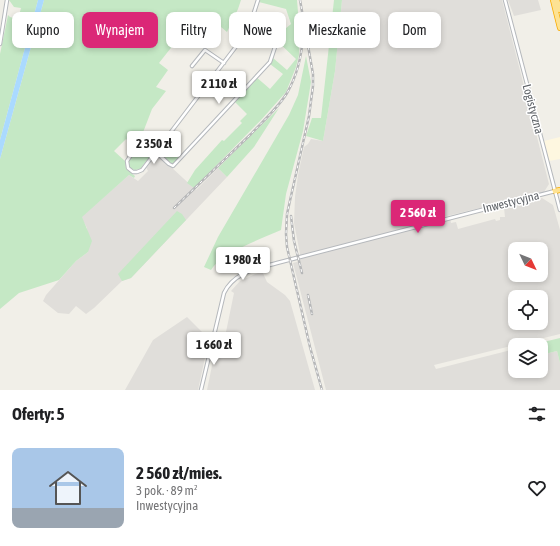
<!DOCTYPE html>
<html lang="pl">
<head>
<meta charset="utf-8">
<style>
	:root { --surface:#fff; --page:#f2f2f2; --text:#202124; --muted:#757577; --line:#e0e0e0; --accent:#db2777 }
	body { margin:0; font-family:"Asap Condensed",sans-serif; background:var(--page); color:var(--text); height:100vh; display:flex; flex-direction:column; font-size:15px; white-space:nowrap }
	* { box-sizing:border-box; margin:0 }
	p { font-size:13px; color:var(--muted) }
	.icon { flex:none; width:22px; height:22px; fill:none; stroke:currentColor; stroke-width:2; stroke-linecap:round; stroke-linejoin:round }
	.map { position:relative; height:390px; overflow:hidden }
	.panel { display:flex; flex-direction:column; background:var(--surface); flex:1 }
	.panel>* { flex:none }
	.hud { position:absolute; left:12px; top:12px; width:536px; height:36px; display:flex; gap:8px }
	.needle { width:26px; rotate:133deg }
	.controls { position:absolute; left:508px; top:242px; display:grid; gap:8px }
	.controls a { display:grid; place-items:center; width:40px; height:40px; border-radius:8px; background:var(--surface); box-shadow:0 2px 6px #0003; font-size:20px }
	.price { position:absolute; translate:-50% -34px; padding:0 9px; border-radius:4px; background:#fff; color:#222; font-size:13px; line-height:26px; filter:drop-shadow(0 1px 2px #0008) }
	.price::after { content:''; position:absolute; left:50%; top:24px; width:12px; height:9px; margin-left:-6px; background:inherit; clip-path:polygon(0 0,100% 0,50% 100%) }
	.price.selected { background:var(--accent); color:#fff }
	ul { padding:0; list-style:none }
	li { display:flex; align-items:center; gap:12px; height:100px; padding:0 12px }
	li+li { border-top:1px solid var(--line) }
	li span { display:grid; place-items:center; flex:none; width:112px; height:80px; border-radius:8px; color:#555 }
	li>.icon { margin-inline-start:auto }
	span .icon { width:48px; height:48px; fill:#fffc; stroke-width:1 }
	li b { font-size:17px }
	h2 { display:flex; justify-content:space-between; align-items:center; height:48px; padding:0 12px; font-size:17px }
	.pill { padding:0 14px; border-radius:8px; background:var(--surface); box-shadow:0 2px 6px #0003; font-size:14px; line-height:36px }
	.pill.selected { background:var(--accent); color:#fff }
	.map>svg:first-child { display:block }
	.commercial { fill:#fef7e0 }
	.industrial { fill:#e0deda; fill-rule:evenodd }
	.green { fill:#c5e8c5 }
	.water { fill:#aadaff }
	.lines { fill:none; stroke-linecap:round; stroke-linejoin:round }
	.minor-casing { stroke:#b5b8bc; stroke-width:4.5 }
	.motorway-casing { stroke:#f9ab00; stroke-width:6 }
	.minor { stroke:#fff; stroke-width:2.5 }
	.motorway { stroke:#fde293; stroke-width:4.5 }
	.rail-casing { stroke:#b6b7b8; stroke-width:2.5 }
	.rail { stroke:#fff; stroke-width:1; stroke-dasharray:3; stroke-linecap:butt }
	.labels { text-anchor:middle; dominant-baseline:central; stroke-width:3; stroke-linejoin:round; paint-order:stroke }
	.street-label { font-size:12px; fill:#5f6368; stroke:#fff }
</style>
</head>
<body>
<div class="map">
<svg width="560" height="390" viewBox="0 0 560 390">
	<rect width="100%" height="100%" fill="#f1efe8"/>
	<!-- commercial -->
	<path class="commercial" d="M 560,137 L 560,159 L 549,161 L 544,141 Z"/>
	<!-- industrial -->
	<path class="industrial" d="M 342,0 L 502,0 L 549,184 L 544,192 L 435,219 L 434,217 L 433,218 L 435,221 L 450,217 L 451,223 L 456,222 L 458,229 L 495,219 L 496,221 L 500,220 L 500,217 L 505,217 L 504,208 L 542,198 L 553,205 L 560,230 L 560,334 L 434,365 L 436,369 L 515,349 L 515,371 L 541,371 L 541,355 L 557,351 L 560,363 L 560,390 L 326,390 L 293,263 L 300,261 L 300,254 L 294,223 L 295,197 L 298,175 L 304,147 L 308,144 L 311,139 L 323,141 L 335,71 ZM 515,249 L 541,249 L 541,275 L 515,275 ZM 515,297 L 541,297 L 541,323 L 515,323 Z
		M 508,0 L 538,0 L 541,10 L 514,16 Z
		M 157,154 L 196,190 L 218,168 L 227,177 L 131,278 L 122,281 L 94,308 L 86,314 L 76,306 L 69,314 L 58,313 L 43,301 L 46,295 L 76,261 L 88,252 L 87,228 L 81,217 L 129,175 L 138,181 L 148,171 L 146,167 Z
		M 262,271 L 267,282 L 285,295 L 290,301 L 315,390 L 207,390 L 214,356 L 221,342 L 221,341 L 226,332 L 234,293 L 231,291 L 240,281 Z
		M 187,317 L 209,339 L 198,390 L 125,390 L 153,340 Z"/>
	<!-- green -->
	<path class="green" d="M 9,0 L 38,0 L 0,140 L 0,54 L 8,15 L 10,17 L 18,19 L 21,8 L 14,7 Z
		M 44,0 L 241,0 L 238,9 L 227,32 L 221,27 L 187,35 L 178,46 L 174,44 L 159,63 L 168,70 L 156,87 L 166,91 L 152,109 L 142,135 L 155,149 L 153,150 L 137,152 L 138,150 L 126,139 L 114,151 L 125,161 L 126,169 L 135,176 L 134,178 L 129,175 L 82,217 L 92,241 L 88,252 L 76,261 L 59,280 L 19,293 L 0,309 L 0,159 Z
		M 260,0 L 297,0 L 300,36 L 299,55 L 296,67 L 286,92 L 261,120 L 194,188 L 187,183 L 195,170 L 222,140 L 224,141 L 242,123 L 240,121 L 247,114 L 233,100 L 255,76 L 270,89 L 283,74 L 270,64 L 273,58 L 287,70 L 296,59 L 274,38 L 291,24 L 286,9 L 259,2 Z
		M 334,0 L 342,0 L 335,71 L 323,141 L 306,136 L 312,118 L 321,118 Z
		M 306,56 L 311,82 L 303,131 L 286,194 L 281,230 C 261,239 221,253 211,270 L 204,267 L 218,237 L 289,115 L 298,95 Z
		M 279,108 L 254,147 L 227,177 L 218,168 Z
		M 163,144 L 170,149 L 169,151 L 179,158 L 173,165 L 171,165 L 157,152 Z
		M 149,154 L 151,155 L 140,169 L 135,170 L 130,168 L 128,161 L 132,156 L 134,157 L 148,156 Z
		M 177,211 L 182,214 L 186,220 L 131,278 L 122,281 L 118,274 Z
		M 560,338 L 560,363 L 557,351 L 541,355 L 541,345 L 531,345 Z"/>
	<!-- water -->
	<path class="water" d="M 38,0 L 44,0 L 0,159 L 0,140 Z"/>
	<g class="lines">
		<defs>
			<path id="minor" d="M 505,0 L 560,210
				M 0,44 L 7,0
				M 192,66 L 205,50 L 224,63
				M 155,151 L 131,155 L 127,161 L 128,168 L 133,172 L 137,172 L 142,170 L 244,36 L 249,28 L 258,0
				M 155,151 L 169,164 L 173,166 L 270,62 L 275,47 L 274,44
				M 201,390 L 224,293 C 234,272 256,269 277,263 L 555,191"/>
			<path id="motorway" d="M 553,0 L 560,28
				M 557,0 L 560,10
				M 555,191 L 560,190"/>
		</defs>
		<!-- minor casing -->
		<use href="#minor" class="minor-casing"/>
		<!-- motorway casing -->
		<use href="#motorway" class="motorway-casing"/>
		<!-- minor -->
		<use href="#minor" class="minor"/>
		<!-- motorway -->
		<use href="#motorway" class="motorway"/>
		<defs>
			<path id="rail" d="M 300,0 L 313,74 L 313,86 L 309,116 L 287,214 L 286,234 L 287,247 L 310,347 L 322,390
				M 174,208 C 199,184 225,159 251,134 C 263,121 278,108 287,93 C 298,74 302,55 303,34
				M 291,216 L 294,241 L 302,273
				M 308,295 L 312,314"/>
		</defs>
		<!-- rail casing -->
		<use href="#rail" class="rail-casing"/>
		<!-- rail -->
		<use href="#rail" class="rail"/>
	</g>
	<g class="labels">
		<!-- street labels -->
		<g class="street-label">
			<text transform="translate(533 109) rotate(75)">Logistyczna</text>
			<text transform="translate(511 202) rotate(-14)">Inwestycyjna</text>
		</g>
	</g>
</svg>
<div class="controls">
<a><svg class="needle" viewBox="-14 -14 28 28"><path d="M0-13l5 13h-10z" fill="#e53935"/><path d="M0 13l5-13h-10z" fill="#757577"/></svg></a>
<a><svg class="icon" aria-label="locate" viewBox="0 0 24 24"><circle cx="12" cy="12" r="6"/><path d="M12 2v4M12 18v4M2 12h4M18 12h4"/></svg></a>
<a><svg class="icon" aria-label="layers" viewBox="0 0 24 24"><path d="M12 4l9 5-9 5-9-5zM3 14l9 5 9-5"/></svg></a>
</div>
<b class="price" style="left:219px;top:105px">2 110 zł</b>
<b class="price" style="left:154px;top:165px">2 350 zł</b>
<b class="price selected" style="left:418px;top:234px">2 560 zł</b>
<b class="price" style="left:243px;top:281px">1 980 zł</b>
<b class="price" style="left:214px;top:366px">1 660 zł</b>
<div class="hud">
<a class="pill">Kupno</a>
<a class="pill selected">Wynajem</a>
<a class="pill">Filtry</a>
<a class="pill">Nowe</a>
<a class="pill">Mieszkanie</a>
<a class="pill">Dom</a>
</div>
</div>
<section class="panel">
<h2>Oferty: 5<svg class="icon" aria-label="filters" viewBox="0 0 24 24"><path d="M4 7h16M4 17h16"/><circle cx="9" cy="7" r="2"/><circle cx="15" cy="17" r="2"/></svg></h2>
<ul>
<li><span style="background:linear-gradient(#a9c7e8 75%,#9aa5b1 0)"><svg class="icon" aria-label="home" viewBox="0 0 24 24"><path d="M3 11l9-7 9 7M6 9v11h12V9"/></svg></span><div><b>2 560 zł/mies.</b><p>3 pok. · 89 m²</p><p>Inwestycyjna</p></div><svg class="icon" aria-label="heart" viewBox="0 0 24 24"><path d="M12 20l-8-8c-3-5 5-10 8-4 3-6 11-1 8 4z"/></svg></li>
</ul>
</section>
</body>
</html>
